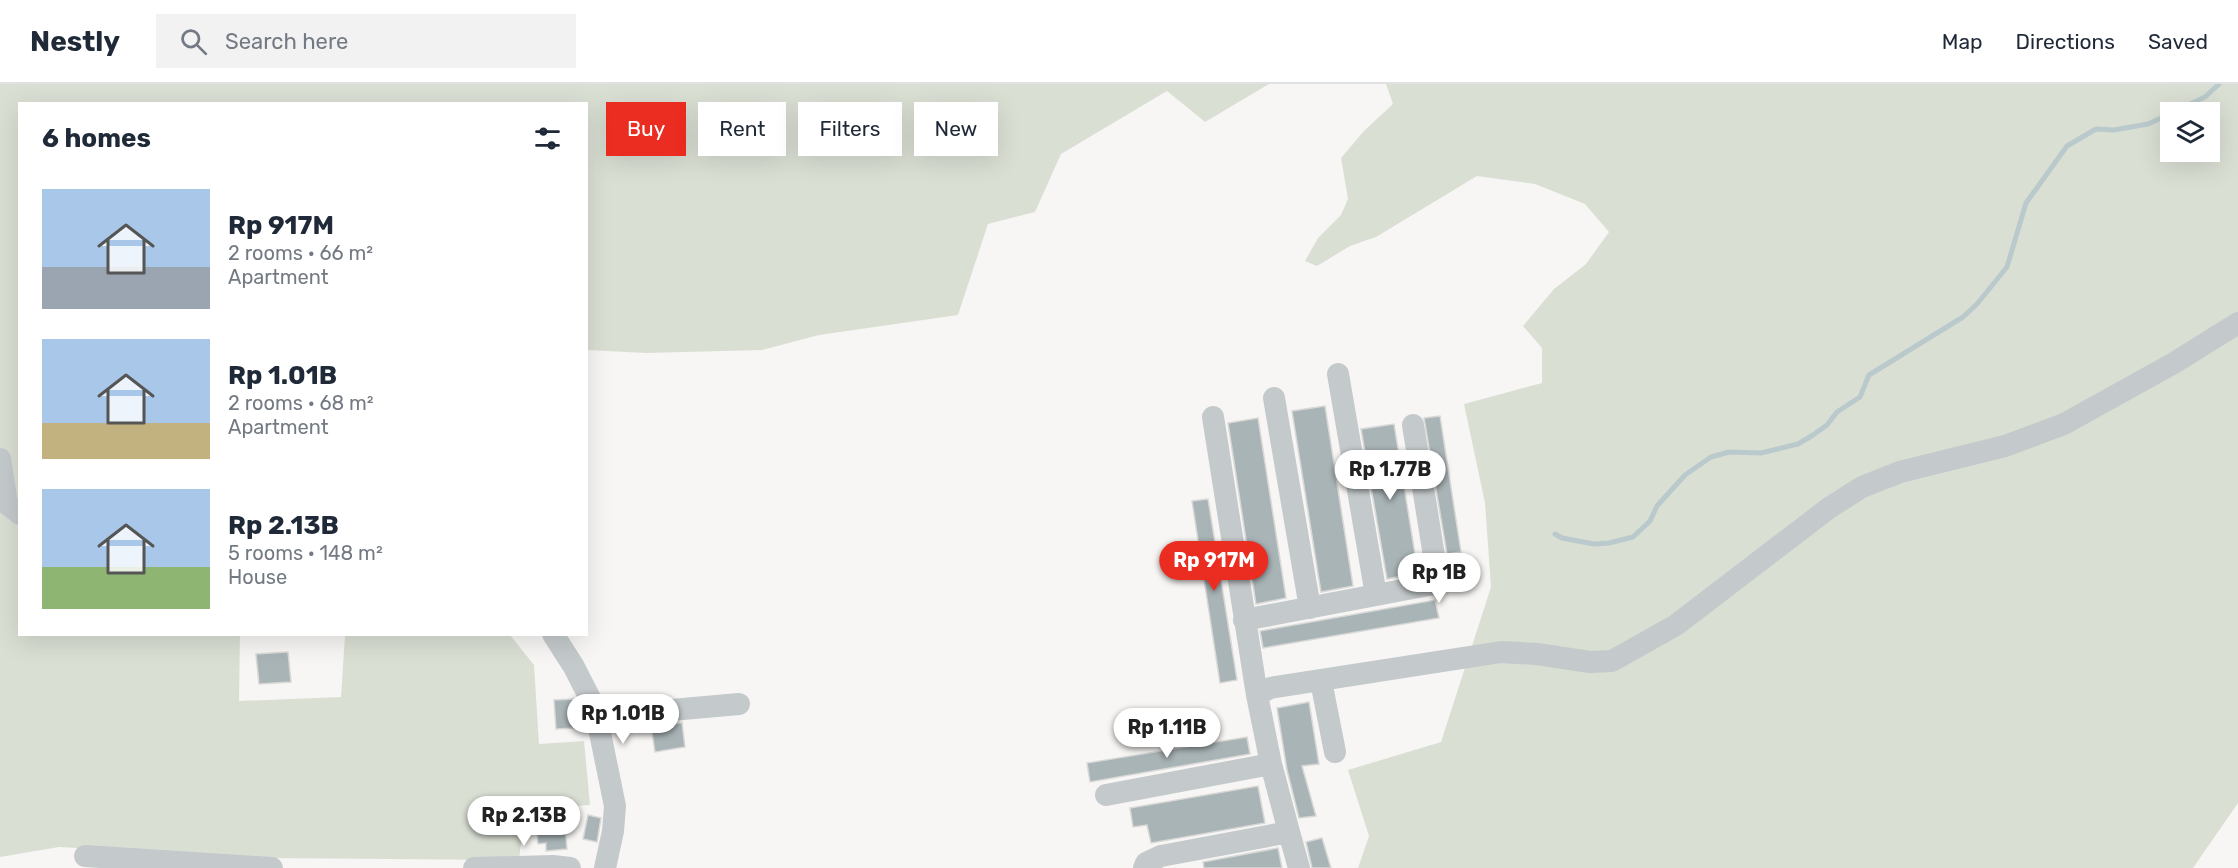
<!DOCTYPE html>
<html lang="en">
<head>
<meta charset="utf-8">
<style>
	:root { --surface:#fff; --page:#f2f2f3; --text:#1f2937; --muted:#747a83; --line:#e0e1e3; --accent:#eb2c20 }
	body { margin:0; font-family:Rubik,sans-serif; background:var(--page); color:var(--text); height:100vh; display:flex; flex-direction:column; font-size:22px; white-space:nowrap }
	* { box-sizing:border-box; margin:0 }
	p { font-size:20px; color:var(--muted) }
	.icon { flex:none; width:33px; height:33px; fill:none; stroke:currentColor; stroke-width:2; stroke-linecap:round; stroke-linejoin:round }
	.map { position:relative; flex:1; overflow:hidden }
	.panel { position:absolute; left:18px; top:18px; width:570px; height:534px; display:flex; flex-direction:column; background:var(--surface); border-radius:0px; box-shadow:0 6px 24px #0002 }
	.panel>* { flex:none }
	.banner { position:absolute; left:606px; top:18px; width:570px; height:54px; display:flex; gap:12px }
	.fabs { position:absolute; left:2160px; top:18px; display:grid; gap:12px }
	.fabs a { display:grid; place-items:center; width:60px; height:60px; border-radius:0px; background:var(--surface); box-shadow:0 6px 24px #0002; font-size:30px }
	.price { position:absolute; translate:-50% -51px; padding:0 14px; border-radius:21px; background:#fff; color:#222; font-size:20px; line-height:39px; filter:drop-shadow(0 2px 3px #0008) }
	.price::after { content:''; position:absolute; left:50%; top:36px; width:18px; height:14px; margin-left:-9px; background:inherit; clip-path:polygon(0 0,100% 0,50% 100%) }
	.price.active { background:var(--accent); color:#fff }
	ul { padding:0; list-style:none }
	li { display:flex; align-items:center; gap:18px; height:150px; padding:0 24px }
	li span { display:grid; place-items:center; flex:none; width:168px; height:120px; border-radius:0px; color:#555 }
	li>.icon { margin-inline-start:auto }
	span .icon { width:72px; height:72px; fill:#fffc; stroke-width:1 }
	li b { font-size:26px }
	h2 { display:flex; justify-content:space-between; align-items:center; height:72px; padding:0 24px; font-size:26px }
	.chip { padding:0 21px; border-radius:0px; background:var(--surface); box-shadow:0 6px 24px #0002; font-size:21px; line-height:54px }
	.chip.active { background:var(--accent); color:#fff }
	header { display:flex; align-items:center; gap:36px; box-sizing:border-box; height:84px; padding:0 30px; background:var(--surface); border-bottom:2px solid var(--line) }
	header strong { font-size:28px }
	nav { display:flex; gap:33px; margin-inline-start:auto; font-size:21px }
	.search { width:420px; height:54px; background:var(--page); display:flex; align-items:center; gap:15px; box-sizing:border-box; padding:0 21px; border-radius:0px; color:var(--muted); font-size:22px }
	.map>svg:first-child { display:block }
	.green { fill:#dadfd4; fill-rule:evenodd }
	.lines { fill:none; stroke-linecap:round; stroke-linejoin:round }
	.stream { stroke:#bac9cb; stroke-width:5 }
	.building { fill:#a9b4b7; stroke:#d8d8d6; stroke-width:1.5 }
	.minor { stroke:#c4c9cb; stroke-width:22 }
</style>
</head>
<body>
<header>
<strong>Nestly</strong>
<div class="search"><svg class="icon" aria-label="search" viewBox="0 0 24 24"><circle cx="10" cy="10" r="6"/><path d="M15 15l6 6"/></svg>Search here</div>
<nav><a>Map</a><a>Directions</a><a>Saved</a></nav>
</header>
<div class="map">
<svg width="2238" height="784" viewBox="0 0 2238 784">
	<rect width="100%" height="100%" fill="#f7f6f4"/>
	<!-- green -->
	<path class="green" d="M 0,0 L 1269,0 L 1205,38 L 1167,7 L 1061,70 L 1035,128 L 988,140 L 958,231 L 819,251 L 762,266 L 646,269 L 587,266 L 586,20 L 20,20 L 20,550 L 240,551 L 239,617 L 341,613 L 345,551 L 510,551 L 534,581 L 539,660 L 584,657 L 590,721 L 525,725 L 519,776 L 261,774 L 59,763 L 0,773 Z
		M 1386,0 L 2238,0 L 2238,719 L 2193,784 L 1358,784 L 1369,752 L 1348,686 L 1441,658 L 1491,503 L 1485,419 L 1464,320 L 1542,299 L 1542,264 L 1523,242 L 1554,205 L 1586,180 L 1609,148 L 1585,120 L 1535,100 L 1477,92 L 1376,153 L 1350,162 L 1317,182 L 1305,177 L 1318,154 L 1341,131 L 1348,115 L 1341,74 L 1364,47 L 1393,20 ZM 2170,28 L 2210,28 L 2210,68 L 2170,68 Z"/>
	<g class="lines">
		<!-- stream -->
		<path class="stream" d="M 2173,28 L 2205,13 L 2219,0
			M 1555,450 L 1562,454 L 1594,460 L 1609,459 L 1633,453 L 1650,437 L 1657,422 L 1685,391 L 1711,373 L 1729,368 L 1761,369 L 1798,360 L 1813,351 L 1827,341 L 1837,328 L 1860,313 L 1869,291 L 1963,233 L 1977,220 L 2007,183 L 2026,119 L 2067,62 L 2096,45 L 2114,46 L 2148,40 L 2170,30"/>
	</g>
	<!-- building -->
	<path class="building" d="M 1325,322 L 1353,502 L 1321,508 L 1292,327 Z
		M 1440,332 L 1461,468 L 1447,470 L 1424,334 Z
		M 1258,334 L 1286,514 L 1256,520 L 1228,339 Z
		M 1394,340 L 1418,489 L 1387,495 L 1361,345 Z
		M 1208,415 L 1237,596 L 1220,599 L 1192,417 Z
		M 1435,516 L 1439,534 L 1263,564 L 1260,547 Z
		M 288,568 L 291,598 L 259,600 L 256,570 Z
		M 575,615 L 577,644 L 556,645 L 554,616 Z
		M 1309,618 L 1319,680 L 1302,682 L 1316,732 L 1299,734 L 1287,686 L 1277,624 Z
		M 682,639 L 685,663 L 655,668 L 651,641 Z
		M 1247,653 L 1250,670 L 1090,698 L 1087,679 Z
		M 1258,702 L 1265,739 L 1151,759 L 1147,741 L 1133,743 L 1130,724 Z
		M 588,731 L 601,734 L 597,758 L 583,755 Z
		M 564,734 L 567,765 L 546,767 L 546,759 L 538,760 L 536,737 Z
		M 1322,754 L 1331,784 L 1312,784 L 1306,758 Z
		M 1278,764 L 1282,784 L 1204,784 L 1203,778 Z"/>
	<g class="lines">
		<!-- minor -->
		<path class="minor" d="M 1338,290 L 1376,511
			M 1274,314 L 1310,524
			M 1213,333 L 1257,611
			M 0,375 L 7,420 L 20,430
			M 1244,536 L 1434,500 L 1438,497 L 1413,341
			M 553,550 L 574,583 L 600,634
			M 1321,597 L 1335,668
			M 1106,711 L 1271,680
			M 1289,748 L 1299,784
			M 85,772 L 272,784
			M 474,784 L 553,782 L 570,784
			M 605,784 L 613,747 L 615,722 L 599,644 L 600,634 L 604,632 L 739,620
			M 1144,784 L 1146,779 L 1161,772 L 1289,748 L 1271,680 L 1257,611 L 1270,604 L 1501,568 L 1537,570 L 1590,578 L 1612,577 L 1676,541 L 1829,424 L 1862,403 L 1900,388 L 2005,362 L 2064,340 L 2174,279 L 2238,239"/>
	</g>
</svg>
<div class="fabs">
<a><svg class="icon" aria-label="layers" viewBox="0 0 24 24"><path d="M12 4l9 5-9 5-9-5zM3 14l9 5 9-5"/></svg></a>
</div>
<b class="price" style="left:1390px;top:417px">Rp 1.77B</b>
<b class="price active" style="left:1214px;top:508px">Rp 917M</b>
<b class="price" style="left:1439px;top:520px">Rp 1B</b>
<b class="price" style="left:623px;top:661px">Rp 1.01B</b>
<b class="price" style="left:1167px;top:675px">Rp 1.11B</b>
<b class="price" style="left:524px;top:763px">Rp 2.13B</b>
<div class="banner">
<a class="chip active">Buy</a>
<a class="chip">Rent</a>
<a class="chip">Filters</a>
<a class="chip">New</a>
</div>
<section class="panel">
<h2>6 homes<svg class="icon" aria-label="filters" viewBox="0 0 24 24"><path d="M4 7h16M4 17h16"/><circle cx="9" cy="7" r="2"/><circle cx="15" cy="17" r="2"/></svg></h2>
<ul>
<li><span style="background:linear-gradient(#a9c7e8 65%,#9aa5b1 0)"><svg class="icon" aria-label="home" viewBox="0 0 24 24"><path d="M3 11l9-7 9 7M6 9v11h12V9"/></svg></span><div><b>Rp 917M</b><p>2 rooms · 66 m²</p><p>Apartment</p></div></li>
<li><span style="background:linear-gradient(#a9c7e8 70%,#c2b280 0)"><svg class="icon" aria-label="home" viewBox="0 0 24 24"><path d="M3 11l9-7 9 7M6 9v11h12V9"/></svg></span><div><b>Rp 1.01B</b><p>2 rooms · 68 m²</p><p>Apartment</p></div></li>
<li><span style="background:linear-gradient(#a9c7e8 65%,#8fb573 0)"><svg class="icon" aria-label="home" viewBox="0 0 24 24"><path d="M3 11l9-7 9 7M6 9v11h12V9"/></svg></span><div><b>Rp 2.13B</b><p>5 rooms · 148 m²</p><p>House</p></div></li>
</ul>
</section>
</div>
</body>
</html>
